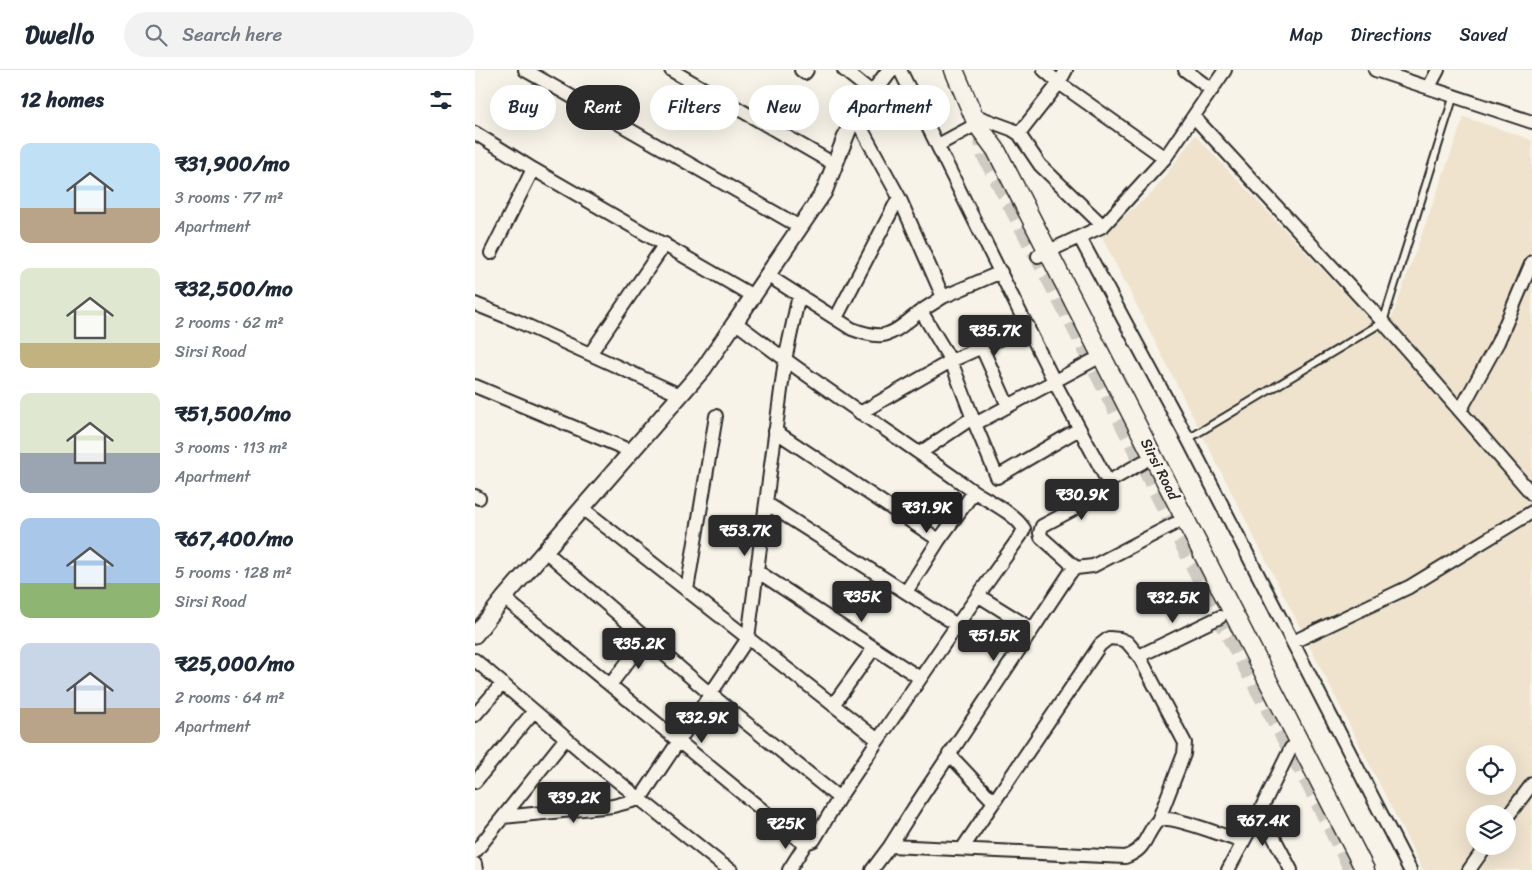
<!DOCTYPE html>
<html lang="en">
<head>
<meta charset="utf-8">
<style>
	:root { --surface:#fff; --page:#f2f2f3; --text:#1f2937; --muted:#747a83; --line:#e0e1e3; --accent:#2b2b2b }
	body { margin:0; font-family:Sriracha,sans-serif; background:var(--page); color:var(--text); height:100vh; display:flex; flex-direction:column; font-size:19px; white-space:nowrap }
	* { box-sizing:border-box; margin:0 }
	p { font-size:16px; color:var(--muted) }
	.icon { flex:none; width:28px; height:28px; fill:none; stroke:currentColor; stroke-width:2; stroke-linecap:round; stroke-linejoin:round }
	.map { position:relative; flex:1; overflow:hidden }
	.drawer { display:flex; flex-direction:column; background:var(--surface); width:475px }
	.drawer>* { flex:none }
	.hud { position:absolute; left:15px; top:15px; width:475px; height:45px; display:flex; gap:10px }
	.controls { position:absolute; left:991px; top:675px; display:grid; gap:10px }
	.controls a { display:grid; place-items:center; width:50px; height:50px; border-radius:50%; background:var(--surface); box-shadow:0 5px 20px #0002; font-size:25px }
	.price { position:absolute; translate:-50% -42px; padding:0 11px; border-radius:5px; background:var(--accent); color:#fff; font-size:16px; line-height:32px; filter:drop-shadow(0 1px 2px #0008) }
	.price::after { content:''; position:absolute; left:50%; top:30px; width:15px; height:11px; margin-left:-8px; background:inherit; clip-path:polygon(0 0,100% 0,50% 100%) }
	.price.selected { background:#222; color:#fff }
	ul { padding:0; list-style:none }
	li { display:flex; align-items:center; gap:15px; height:125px; padding:0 20px }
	li span { display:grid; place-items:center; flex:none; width:140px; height:100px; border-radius:10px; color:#555 }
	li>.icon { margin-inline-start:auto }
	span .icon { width:60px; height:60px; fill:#fffc; stroke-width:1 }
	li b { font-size:21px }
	h2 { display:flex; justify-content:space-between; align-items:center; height:60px; padding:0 20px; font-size:21px }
	.chip { padding:0 18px; border-radius:22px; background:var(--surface); box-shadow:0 5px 20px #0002; font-size:18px; line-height:45px }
	.chip.selected { background:var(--accent); color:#fff }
	header { display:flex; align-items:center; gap:30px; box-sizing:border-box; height:70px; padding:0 25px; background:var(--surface); border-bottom:1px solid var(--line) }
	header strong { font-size:24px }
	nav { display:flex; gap:28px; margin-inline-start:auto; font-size:18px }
	.search { width:350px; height:45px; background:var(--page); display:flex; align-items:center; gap:12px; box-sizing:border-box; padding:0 18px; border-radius:28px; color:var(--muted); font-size:19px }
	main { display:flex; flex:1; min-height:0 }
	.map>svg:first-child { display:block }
	.built { fill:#efe3ce; fill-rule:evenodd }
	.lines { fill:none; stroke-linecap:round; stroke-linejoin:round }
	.secondary-tunnel { stroke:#cecbc2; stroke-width:18; stroke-dasharray:18 9; stroke-linecap:butt }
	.service-casing { stroke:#2b2b2b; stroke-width:10 }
	.minor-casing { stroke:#2b2b2b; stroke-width:16 }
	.tertiary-casing { stroke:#2b2b2b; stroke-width:19 }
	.secondary-casing { stroke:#2b2b2b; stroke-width:21 }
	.service { stroke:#f7f3e8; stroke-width:6 }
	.minor { stroke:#f7f3e8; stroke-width:12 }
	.tertiary { stroke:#f7f3e8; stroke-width:15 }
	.secondary { stroke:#f7f3e8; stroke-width:18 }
	.labels { text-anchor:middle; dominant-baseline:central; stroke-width:5; stroke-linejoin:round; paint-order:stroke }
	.street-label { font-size:15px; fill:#2b2b2b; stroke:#f7f3e8 }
</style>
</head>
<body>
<header>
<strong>Dwello</strong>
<div class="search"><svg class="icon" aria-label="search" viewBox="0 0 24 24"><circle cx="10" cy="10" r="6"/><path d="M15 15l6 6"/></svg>Search here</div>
<nav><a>Map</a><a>Directions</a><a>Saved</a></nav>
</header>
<main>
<section class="drawer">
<h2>12 homes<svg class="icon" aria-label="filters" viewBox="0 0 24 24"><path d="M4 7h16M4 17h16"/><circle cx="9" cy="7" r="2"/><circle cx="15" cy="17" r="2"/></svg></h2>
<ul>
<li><span style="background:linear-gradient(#bfe0f5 65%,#b9a48a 0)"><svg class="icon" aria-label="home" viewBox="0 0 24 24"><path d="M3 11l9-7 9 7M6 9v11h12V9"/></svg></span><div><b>₹31,900/mo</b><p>3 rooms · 77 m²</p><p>Apartment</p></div></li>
<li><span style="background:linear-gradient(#dfe7d0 75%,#c2b280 0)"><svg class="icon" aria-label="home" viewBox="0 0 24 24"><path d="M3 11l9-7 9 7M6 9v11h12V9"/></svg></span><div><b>₹32,500/mo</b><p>2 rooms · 62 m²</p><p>Sirsi Road</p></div></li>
<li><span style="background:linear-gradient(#dfe7d0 60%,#9aa5b1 0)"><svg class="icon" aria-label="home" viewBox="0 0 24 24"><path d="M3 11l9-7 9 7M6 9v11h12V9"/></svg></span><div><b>₹51,500/mo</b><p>3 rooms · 113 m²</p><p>Apartment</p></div></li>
<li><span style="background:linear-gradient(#a9c7e8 65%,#8fb573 0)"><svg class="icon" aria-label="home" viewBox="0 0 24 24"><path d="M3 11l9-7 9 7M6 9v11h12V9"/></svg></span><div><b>₹67,400/mo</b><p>5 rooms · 128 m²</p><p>Sirsi Road</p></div></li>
<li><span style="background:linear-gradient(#c9d6e8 65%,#b9a48a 0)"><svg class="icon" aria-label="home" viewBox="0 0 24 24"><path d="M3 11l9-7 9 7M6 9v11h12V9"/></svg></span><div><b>₹25,000/mo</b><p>2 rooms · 64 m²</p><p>Apartment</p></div></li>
</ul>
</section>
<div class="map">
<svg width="1057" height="800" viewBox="0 0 1057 800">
	<rect width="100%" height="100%" fill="#f7f3e8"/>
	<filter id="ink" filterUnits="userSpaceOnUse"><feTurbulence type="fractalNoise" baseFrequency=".02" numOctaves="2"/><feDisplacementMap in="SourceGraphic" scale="10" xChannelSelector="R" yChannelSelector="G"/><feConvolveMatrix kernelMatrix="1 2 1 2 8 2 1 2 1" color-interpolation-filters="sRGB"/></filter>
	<g filter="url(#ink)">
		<!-- built -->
		<path class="built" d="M 989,47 L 1057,70 L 1057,800 L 948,800 L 626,165 L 678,122 L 720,65 L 910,266 ZM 1000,684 L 1032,684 L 1032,716 L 1000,716 ZM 1000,744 L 1032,744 L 1032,776 L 1000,776 Z"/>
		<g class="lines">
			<!-- secondary-tunnel -->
			<path class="secondary-tunnel" d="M 505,58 L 511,86 L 606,268 L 745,547 L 835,714 L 878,800"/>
			<defs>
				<path id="service" d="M 713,369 L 908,252 L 979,25"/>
				<path id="minor" d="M 50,0 L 325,157
					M 196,0 L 359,94
					M 326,0 L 330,3 L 332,0
					M 369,0 L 398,23
					M 425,0 L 579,311 L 633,412 L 668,392
					M 569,0 L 584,13 L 690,88
					M 710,0 L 737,20
					M 900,0 L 1057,52
					M 954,17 L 963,0
					M 498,45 L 536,59 L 544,64 L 565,95 L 628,156
					M 380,47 L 424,127 L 468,227
					M 719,47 L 908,252 L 1057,424
					M 0,63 L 58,99 L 278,226
					M 544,64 L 584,13 L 591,0
					M 463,75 L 502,54
					M 605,168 L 713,369 L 935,800
					M 16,183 L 58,99
					M 563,186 L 628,156 L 690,88 L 750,0
					M 526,202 L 468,227 L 446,241 L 476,291 L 500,354 L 522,407 L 604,359
					M 292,205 L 377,259 C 414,273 418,262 446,241
					M 0,234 L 42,251 L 205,325
					M 361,248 L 424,127
					M 507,278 L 533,336
					M 115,284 L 190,174
					M 0,316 L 156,381
					M 985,341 L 1023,272 L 1057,192
					M 385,343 L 476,291 L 553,256
					M 500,354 L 617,291
					M 300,361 L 464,470
					M 445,383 L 497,348
					M 0,426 L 4,428
					M 291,433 L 482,555
					M 107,438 L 403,670 L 482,555 L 546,465 L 549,459 C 538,441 508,429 491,416 C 414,361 335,310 260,252
					M 70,481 L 234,623 L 364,728
					M 601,498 L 566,467 L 565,463 L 567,456 L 631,422 L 633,418 L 633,412
					M 282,501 L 399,578 L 358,635
					M 212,520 L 241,346
					M 431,522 L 464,470 L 499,422
					M 504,526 L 557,559
					M 29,528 L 324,770 L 331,773 L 339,770 L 364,728 L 403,670
					M 818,572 L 934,517 L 1057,442
					M 399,578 L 445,608
					M 664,586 L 745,547
					M 0,590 L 114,688 L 245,793 L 256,800
					M 135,615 L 171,568
					M 0,645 L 27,614
					M 474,684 L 519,732
					M 0,712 L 59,641
					M 785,741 L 816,800
					M 28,747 L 138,736 L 165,729 L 273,568 L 310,290 L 324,225
					M 1032,747 L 1057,714
					M 415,776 L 650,787 C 670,780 669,769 680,754 C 682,751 686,749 690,749 C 705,748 751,767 768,772
					M 487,779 L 625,575 L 634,568 L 645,569 L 652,572 L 664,586 L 710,673 L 709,684 L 683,751
					M 0,782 L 91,668
					M 0,794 L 1,800
					M 314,800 L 331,773
					M 397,800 L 415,776 L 439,738 L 595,503 L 601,498 L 618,496 L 699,454
					M 753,800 L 785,741 L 816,678
					M 994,800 L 1011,776"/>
				<path id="tertiary" d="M 0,565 L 29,528 L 229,298 L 349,122 L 376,53 L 415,0"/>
				<path id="secondary" d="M 479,0 L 502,54 L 521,80 L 890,800"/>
			</defs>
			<!-- service casing -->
			<use href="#service" class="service-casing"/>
			<!-- minor casing -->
			<use href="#minor" class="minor-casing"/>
			<!-- tertiary casing -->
			<use href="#tertiary" class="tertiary-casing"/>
			<!-- secondary casing -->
			<use href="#secondary" class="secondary-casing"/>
			<!-- service -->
			<use href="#service" class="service"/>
			<!-- minor -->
			<use href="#minor" class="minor"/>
			<!-- tertiary -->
			<use href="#tertiary" class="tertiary"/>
			<!-- secondary -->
			<use href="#secondary" class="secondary"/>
		</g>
	</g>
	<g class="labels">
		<!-- street labels -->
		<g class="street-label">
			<text transform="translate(685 399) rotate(63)">Sirsi Road</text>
		</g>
	</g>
</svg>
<div class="controls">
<a><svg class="icon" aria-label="locate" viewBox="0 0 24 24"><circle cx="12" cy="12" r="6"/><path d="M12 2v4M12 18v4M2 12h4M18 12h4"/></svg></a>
<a><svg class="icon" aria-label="layers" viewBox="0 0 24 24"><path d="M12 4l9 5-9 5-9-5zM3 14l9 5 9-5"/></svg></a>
</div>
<b class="price" style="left:520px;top:287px">₹35.7K</b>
<b class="price" style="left:607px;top:451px">₹30.9K</b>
<b class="price selected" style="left:452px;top:464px">₹31.9K</b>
<b class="price" style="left:270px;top:487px">₹53.7K</b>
<b class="price" style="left:387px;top:553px">₹35K</b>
<b class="price" style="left:698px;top:554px">₹32.5K</b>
<b class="price" style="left:519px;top:592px">₹51.5K</b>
<b class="price" style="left:164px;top:600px">₹35.2K</b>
<b class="price" style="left:227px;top:674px">₹32.9K</b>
<b class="price" style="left:99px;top:754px">₹39.2K</b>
<b class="price" style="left:788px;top:777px">₹67.4K</b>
<b class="price" style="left:311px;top:780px">₹25K</b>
<div class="hud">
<a class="chip">Buy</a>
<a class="chip selected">Rent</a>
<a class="chip">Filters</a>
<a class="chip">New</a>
<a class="chip">Apartment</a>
</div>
</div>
</main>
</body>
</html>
